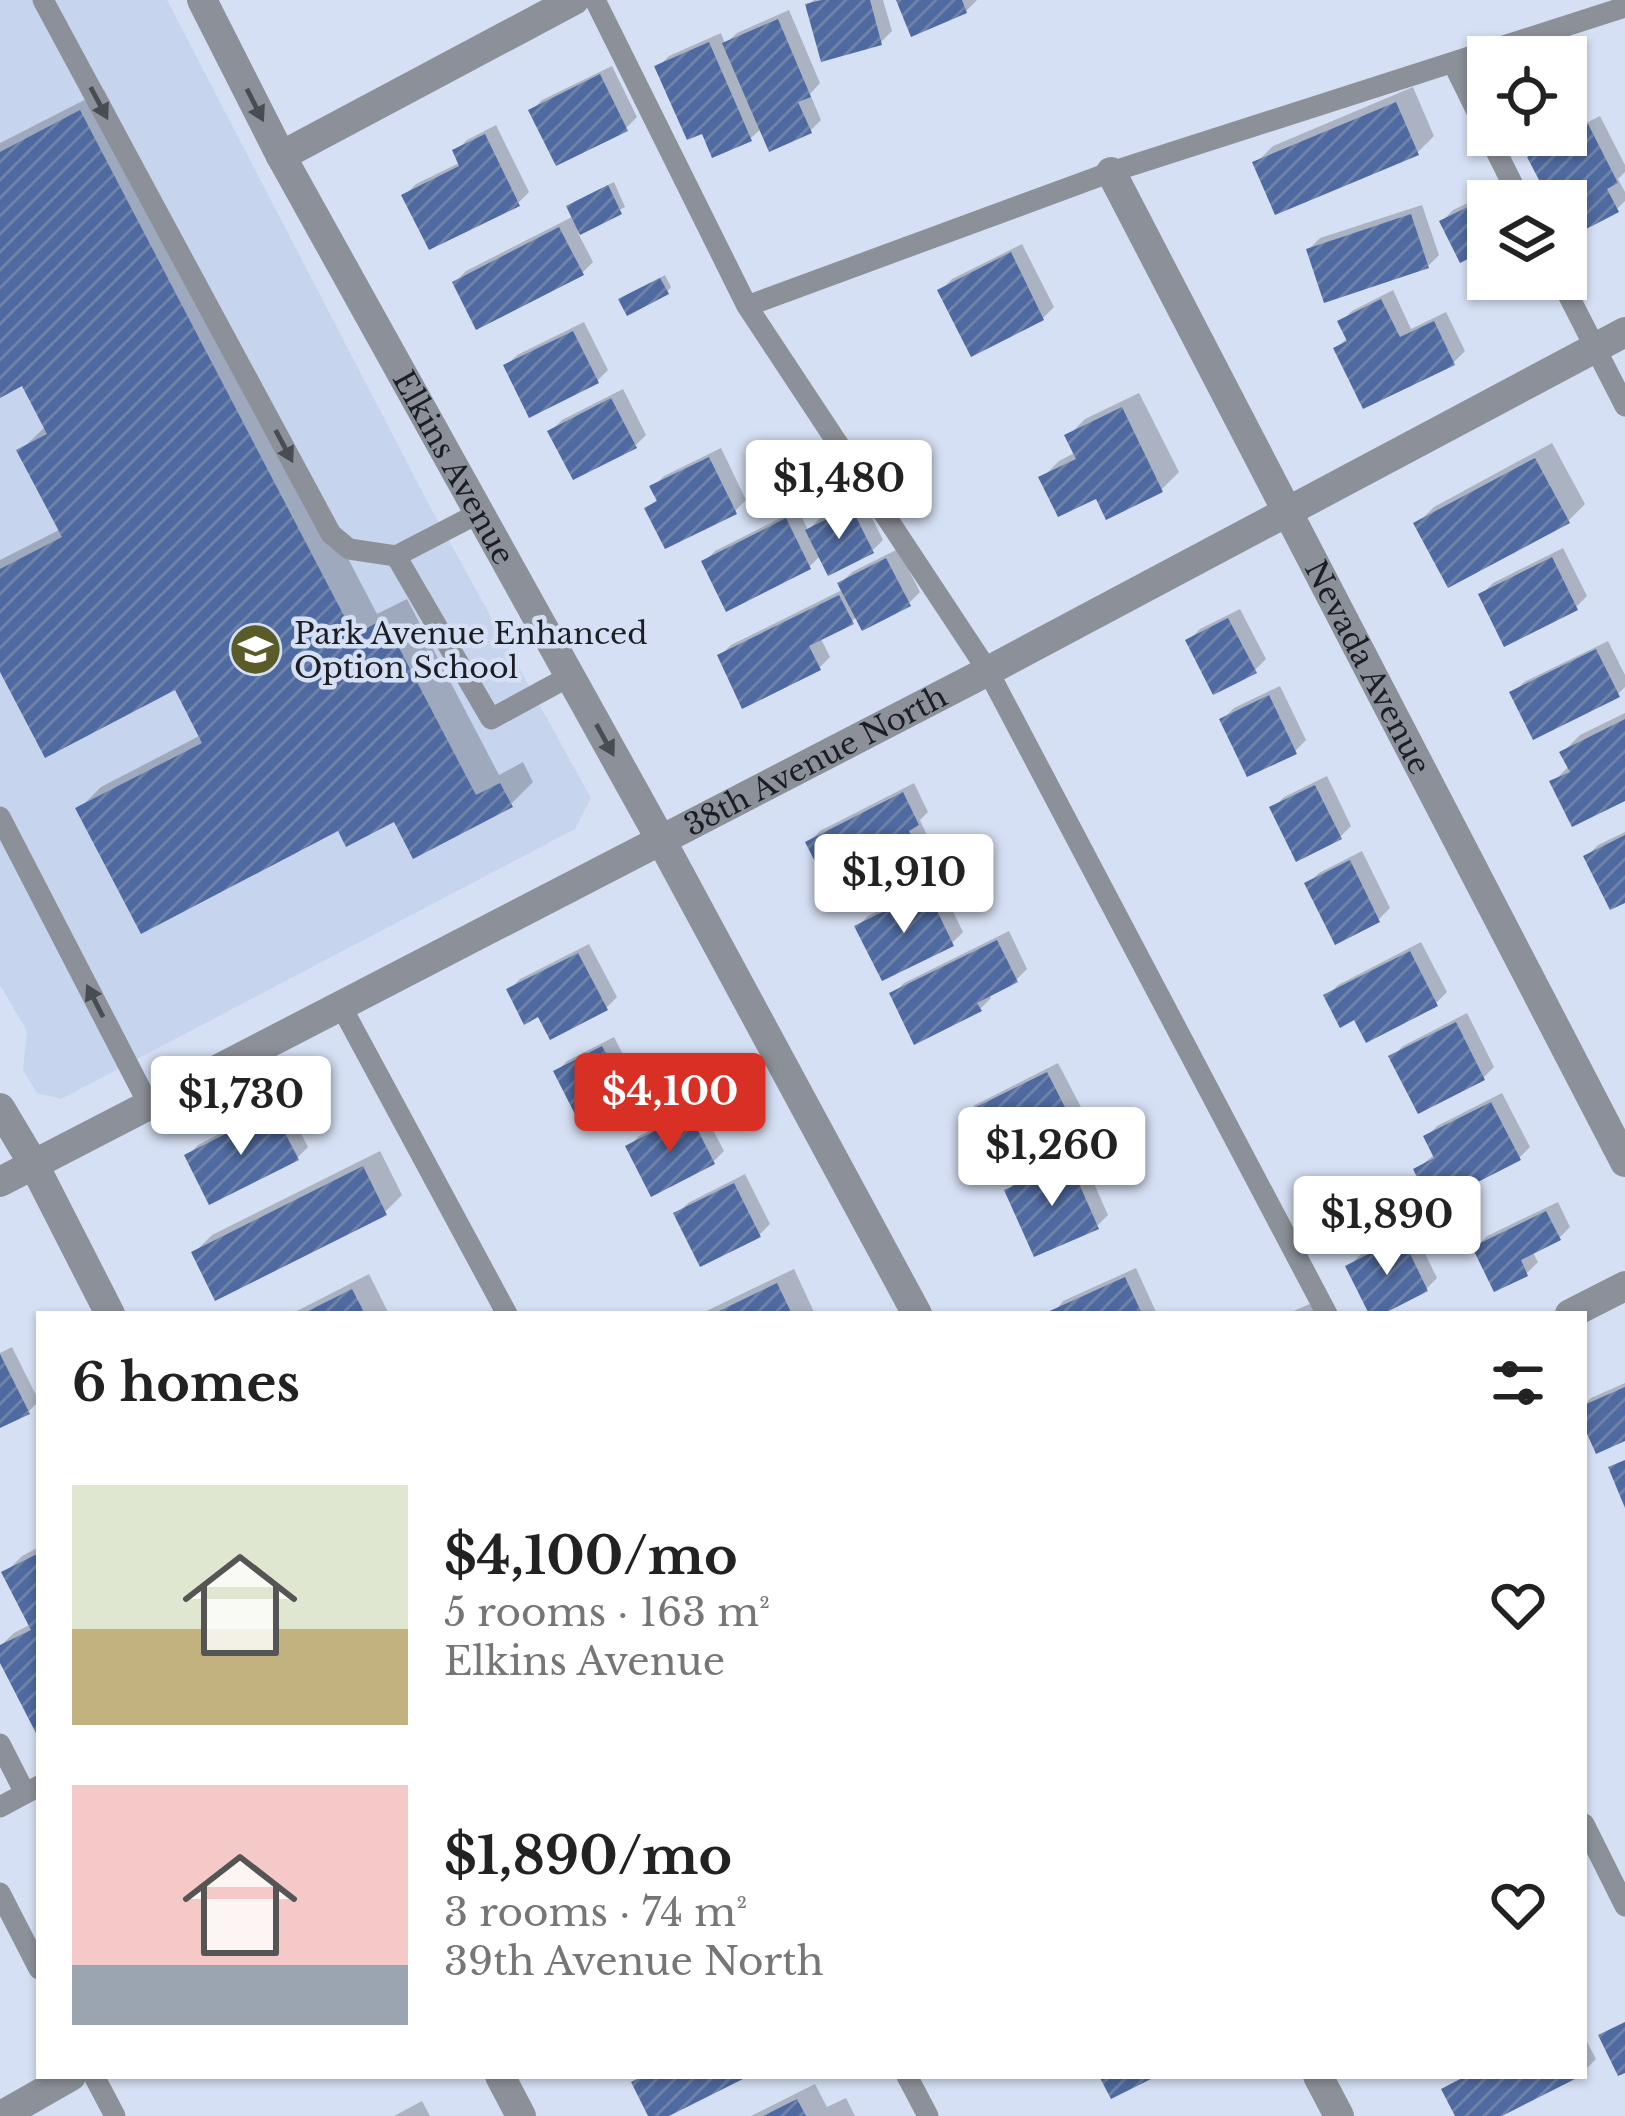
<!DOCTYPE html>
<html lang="en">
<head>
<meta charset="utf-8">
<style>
	:root { --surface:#fff; --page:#f6f6f6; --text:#222; --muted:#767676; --accent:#d93025 }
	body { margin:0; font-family:"Libre Baskerville",serif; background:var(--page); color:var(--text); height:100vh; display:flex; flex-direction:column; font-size:45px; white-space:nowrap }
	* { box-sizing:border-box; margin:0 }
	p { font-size:39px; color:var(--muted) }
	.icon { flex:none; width:66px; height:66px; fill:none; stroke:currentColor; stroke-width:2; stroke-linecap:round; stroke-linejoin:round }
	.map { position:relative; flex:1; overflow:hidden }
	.panel { position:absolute; left:36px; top:1311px; width:1551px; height:768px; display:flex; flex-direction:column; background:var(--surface); border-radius:0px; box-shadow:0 3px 9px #0004 }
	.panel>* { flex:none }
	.tools { position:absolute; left:1467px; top:36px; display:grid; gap:24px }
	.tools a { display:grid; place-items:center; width:120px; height:120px; border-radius:0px; background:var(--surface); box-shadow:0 3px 9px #0004; font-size:60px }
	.price { position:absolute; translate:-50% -102px; padding:0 27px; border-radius:12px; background:#fff; color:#222; font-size:39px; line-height:78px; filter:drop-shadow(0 3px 6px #0008) }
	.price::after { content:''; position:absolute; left:50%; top:72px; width:36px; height:27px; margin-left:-18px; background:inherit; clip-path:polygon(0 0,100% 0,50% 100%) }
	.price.on { background:var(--accent); color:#fff }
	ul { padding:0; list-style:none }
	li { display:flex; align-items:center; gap:36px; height:300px; padding:0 36px }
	li span { display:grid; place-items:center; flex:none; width:336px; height:240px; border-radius:0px; color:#555 }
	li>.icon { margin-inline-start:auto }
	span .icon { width:144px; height:144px; fill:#fffc; stroke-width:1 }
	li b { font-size:51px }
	h2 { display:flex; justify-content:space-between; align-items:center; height:144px; padding:0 36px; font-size:51px }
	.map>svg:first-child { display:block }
	.built { fill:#c7d4ee }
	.shadow { fill:#0003 }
	.building { fill:url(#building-hatch) }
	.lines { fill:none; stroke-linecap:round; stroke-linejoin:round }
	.lane { stroke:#8c9098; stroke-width:21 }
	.street { stroke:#8c9098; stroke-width:30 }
	.oneway { fill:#484c53 }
	.labels { text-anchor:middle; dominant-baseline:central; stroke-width:9; stroke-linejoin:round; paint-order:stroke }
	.street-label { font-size:30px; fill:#1b1e25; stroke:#d6e0f4 }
	.poi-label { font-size:30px; fill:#1b1e25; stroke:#d6e0f4; text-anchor:start }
</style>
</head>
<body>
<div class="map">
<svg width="1625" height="2116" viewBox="0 0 1625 2116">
	<defs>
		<pattern id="building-hatch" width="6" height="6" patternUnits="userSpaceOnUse" patternTransform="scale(3)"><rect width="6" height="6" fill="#4f6aa0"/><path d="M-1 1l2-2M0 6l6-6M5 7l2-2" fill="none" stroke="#6f83a9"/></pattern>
	</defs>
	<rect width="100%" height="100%" fill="#d6e0f4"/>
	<!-- built -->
	<path class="built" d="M 0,0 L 167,0 L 427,501 L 591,798 L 575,829 L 61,1099 L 37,1093 L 23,1070 L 27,1031 L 0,985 Z"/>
	<!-- shadow -->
	<path class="shadow" d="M 814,0 L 883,0 L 892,31 L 881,42 L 808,5 Z
		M 899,0 L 977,0 L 966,11 Z
		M 789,10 L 820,83 L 810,94 L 821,120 L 810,131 L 762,128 L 751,138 L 703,130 L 658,67 L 669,56 L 721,33 L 725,44 L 737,33 Z
		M 612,66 L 637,117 L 626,128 L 531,111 L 542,100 Z
		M 1413,87 L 1434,136 L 1417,153 L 1256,163 L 1273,146 Z
		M 104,90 L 377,614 L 407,599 L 499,775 L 523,762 L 533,782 L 511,804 L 339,827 L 79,809 L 101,787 L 201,735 L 176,686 L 0,666 L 0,560 L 61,529 L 20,451 L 46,426 L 24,382 L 0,394 L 0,143 Z
		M 1600,116 L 1625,165 L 1625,172 L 1618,179 L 1625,192 L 1625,201 L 1617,209 L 1566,226 L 1566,201 L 1553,201 L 1530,157 L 1541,146 Z
		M 496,125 L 529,192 L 518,203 L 405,195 L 416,184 L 461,162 L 456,151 L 467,140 Z
		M 614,182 L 625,207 L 578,233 L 593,262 L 582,273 L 455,282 L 466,271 L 574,216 L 574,202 Z
		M 1489,193 L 1493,201 L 1488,201 L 1488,245 L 1442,221 L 1453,210 Z
		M 1422,205 L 1439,255 L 1428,266 L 1309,249 L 1320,238 Z
		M 1022,244 L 1054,307 L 1043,318 L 941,290 L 952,279 Z
		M 665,275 L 671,287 L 667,292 L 626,295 Z
		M 1393,290 L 1411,329 L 1446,312 L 1465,351 L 1454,362 L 1364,405 L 1336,349 L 1349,336 L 1341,322 L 1352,311 Z
		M 584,322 L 608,370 L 597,381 L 506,366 L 517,355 Z
		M 623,389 L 646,435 L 635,446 L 551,431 L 562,420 Z
		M 1139,393 L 1179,472 L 1162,489 L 1108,516 L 1097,495 L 1042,478 L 1059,461 L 1076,452 L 1068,436 L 1085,419 Z
		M 1552,443 L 1585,504 L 1568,521 L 1417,524 L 1434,507 Z
		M 721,448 L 746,500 L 735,511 L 648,508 L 659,498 L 653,487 L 664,476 Z
		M 862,498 L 883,540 L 872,551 L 821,555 L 810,566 L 727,608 L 704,562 L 715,551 L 798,509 L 808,530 L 819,519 Z
		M 1563,548 L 1587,596 L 1576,607 L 1482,594 L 1493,583 Z
		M 898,549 L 920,592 L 909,603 L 858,616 L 852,621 L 820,637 L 830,657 L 819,668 L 720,656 L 731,645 L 844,589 L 841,583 L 852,572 Z
		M 1240,609 L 1266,659 L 1255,670 L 1189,640 L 1200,629 Z
		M 1608,641 L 1625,675 L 1625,687 L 1618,694 L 1513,693 L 1524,682 Z
		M 1280,686 L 1306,740 L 1295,751 L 1223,719 L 1234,708 Z
		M 1625,713 L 1625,797 L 1553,782 L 1570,765 L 1563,752 L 1580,735 Z
		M 1327,776 L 1351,826 L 1340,837 L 1273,808 L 1284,797 Z
		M 914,783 L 928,812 L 920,820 L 930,842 L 920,853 L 867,863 L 809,842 L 820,831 Z
		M 1625,832 L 1625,899 L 1587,856 L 1598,845 Z
		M 1362,851 L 1390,908 L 1379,919 L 1336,941 L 1308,884 L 1319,873 Z
		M 938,881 L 963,932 L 952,943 L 857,927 L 868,916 Z
		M 1009,931 L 1027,969 L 1016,980 L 989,994 L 991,998 L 980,1009 L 893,994 L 904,983 Z
		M 1421,942 L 1447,992 L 1436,1003 L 1356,1016 L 1327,996 L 1338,985 Z
		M 589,944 L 617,997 L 606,1008 L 509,990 L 520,979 Z
		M 1467,1013 L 1494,1067 L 1483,1078 L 1392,1057 L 1403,1046 Z
		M 614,1037 L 628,1064 L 646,1054 L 659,1079 L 648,1090 L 556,1072 L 567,1061 Z
		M 1058,1063 L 1083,1111 L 1072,1122 L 964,1116 L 975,1105 Z
		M 1502,1093 L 1530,1147 L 1519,1158 L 1416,1170 L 1435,1154 L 1426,1137 L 1437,1126 Z
		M 284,1101 L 308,1147 L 297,1158 L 187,1156 L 198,1145 Z
		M 700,1105 L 724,1151 L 713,1162 L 628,1147 L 639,1136 Z
		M 380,1151 L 402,1195 L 385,1212 L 195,1252 L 212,1235 Z
		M 1080,1152 L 1108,1215 L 1097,1226 L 1007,1191 L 1018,1180 Z
		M 745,1174 L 770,1224 L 759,1235 L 677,1214 L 688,1203 Z
		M 1558,1202 L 1570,1227 L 1559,1238 L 1532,1251 L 1538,1262 L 1527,1273 L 1476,1247 L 1487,1236 Z
		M 1413,1229 L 1437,1278 L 1426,1289 L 1372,1314 L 1349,1266 L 1360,1255 Z
		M 1136,1268 L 1157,1314 L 1053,1314 L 1063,1301 Z
		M 794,1269 L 815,1314 L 700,1314 Z
		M 369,1274 L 389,1314 L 291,1314 Z
		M 1321,1299 L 1328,1314 L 1287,1314 Z
		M 12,1347 L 39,1401 L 28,1412 L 0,1425 L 0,1353 Z
		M 1625,1383 L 1625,1438 L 1584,1419 L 1584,1405 L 1591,1398 Z
		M 39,1547 L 39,1733 L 0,1656 L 0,1646 L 14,1633 L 31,1624 L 5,1573 L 22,1556 Z
		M 1584,2036 L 1596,2059 L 1584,2071 Z
		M 815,2084 L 827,2107 L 846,2098 L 855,2116 L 751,2116 Z
		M 422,2101 L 430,2116 L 394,2116 Z"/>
	<!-- building -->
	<path class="building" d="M 822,0 L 870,0 L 882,45 L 821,62 L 805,4 Z
		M 896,0 L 962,0 L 967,13 L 911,37 Z
		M 778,19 L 811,97 L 798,102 L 812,133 L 769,152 L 722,43 Z
		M 709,42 L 752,141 L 712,158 L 702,134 L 687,140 L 654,66 Z
		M 600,74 L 628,131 L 556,166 L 528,110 Z
		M 1396,102 L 1419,155 L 1275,215 L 1252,162 Z
		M 80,110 L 354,635 L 384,619 L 476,795 L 500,783 L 513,807 L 413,859 L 394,822 L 346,847 L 338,831 L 141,934 L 75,808 L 202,743 L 175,690 L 45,758 L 0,672 L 0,569 L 62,537 L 16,450 L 47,434 L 22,386 L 0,398 L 0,152 Z
		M 1588,124 L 1618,183 L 1607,189 L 1619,212 L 1569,238 L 1566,232 L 1566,201 L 1550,201 L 1527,157 Z
		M 485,134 L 520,206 L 429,250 L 401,195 L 459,166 L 452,150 Z
		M 608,185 L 622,214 L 580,235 L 566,206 Z
		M 1478,202 L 1488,223 L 1488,249 L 1460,263 L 1439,221 Z
		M 1411,214 L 1429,268 L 1324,303 L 1306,249 Z
		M 559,227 L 584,275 L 476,330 L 452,282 Z
		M 1011,252 L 1044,320 L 971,357 L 937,290 Z
		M 660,278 L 669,294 L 627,316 L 618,299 Z
		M 1381,299 L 1400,337 L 1434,321 L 1455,365 L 1363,409 L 1333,348 L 1347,341 L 1337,321 Z
		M 573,331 L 599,383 L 529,418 L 503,365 Z
		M 611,398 L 637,448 L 573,480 L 547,431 Z
		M 1122,407 L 1163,492 L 1106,520 L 1096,499 L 1058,517 L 1038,477 L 1076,459 L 1064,435 Z
		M 709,457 L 737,514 L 665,549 L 644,508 L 657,501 L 649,486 Z
		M 1535,458 L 1570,523 L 1448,588 L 1413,523 Z
		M 851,507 L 874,553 L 828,576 L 805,530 Z
		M 786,518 L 811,569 L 726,612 L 701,561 Z
		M 1552,557 L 1578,610 L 1504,647 L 1478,594 Z
		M 886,558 L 911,606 L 862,631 L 837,583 Z
		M 839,595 L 854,624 L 809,646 L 821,670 L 742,709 L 717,655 Z
		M 1228,618 L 1257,673 L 1213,695 L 1185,640 Z
		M 1596,649 L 1620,697 L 1533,740 L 1509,692 Z
		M 1269,695 L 1297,754 L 1247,777 L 1219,719 Z
		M 1625,719 L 1625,801 L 1572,827 L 1549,781 L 1570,772 L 1559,752 Z
		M 1315,785 L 1342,839 L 1296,862 L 1269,807 Z
		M 903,792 L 919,825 L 909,831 L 921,856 L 871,881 L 865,867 L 828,887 L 805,842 Z
		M 1625,835 L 1625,903 L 1610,910 L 1583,856 Z
		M 1350,860 L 1380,922 L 1335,945 L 1304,883 Z
		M 927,890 L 954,946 L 882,981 L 854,926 Z
		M 997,940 L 1018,982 L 977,1003 L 982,1011 L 914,1045 L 889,993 Z
		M 1410,951 L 1438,1006 L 1366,1043 L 1354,1020 L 1340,1028 L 1323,995 Z
		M 578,953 L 608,1010 L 550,1040 L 538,1017 L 524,1025 L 506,989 Z
		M 1456,1022 L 1485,1080 L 1418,1114 L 1388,1056 Z
		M 602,1046 L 617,1073 L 635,1063 L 650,1093 L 582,1128 L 553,1071 Z
		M 1047,1072 L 1074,1125 L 988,1169 L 960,1115 Z
		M 1491,1102 L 1521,1160 L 1431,1206 L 1413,1169 L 1434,1158 L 1423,1136 Z
		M 273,1110 L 299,1160 L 209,1205 L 184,1155 Z
		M 689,1113 L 715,1164 L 651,1197 L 625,1146 Z
		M 1069,1161 L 1099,1229 L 1034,1257 L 1004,1190 Z
		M 363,1166 L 387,1215 L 215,1301 L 191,1252 Z
		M 734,1183 L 761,1237 L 700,1267 L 673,1213 Z
		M 1546,1211 L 1561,1240 L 1521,1260 L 1528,1276 L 1494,1292 L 1472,1247 Z
		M 1402,1237 L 1428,1291 L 1383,1314 L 1369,1314 L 1345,1266 Z
		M 1125,1277 L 1142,1314 L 1043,1314 Z
		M 777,1283 L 792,1314 L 713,1314 Z
		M 352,1289 L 365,1314 L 302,1314 Z
		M 0,1354 L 30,1414 L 0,1428 Z
		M 1625,1387 L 1625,1441 L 1596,1454 L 1584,1427 L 1584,1405 Z
		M 1625,1460 L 1625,1508 L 1608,1467 Z
		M 39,1553 L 39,1739 L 0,1663 L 0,1645 L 31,1630 L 1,1572 Z
		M 1625,2022 L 1625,2073 L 1618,2076 L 1598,2035 Z
		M 643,2076 L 749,2076 L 669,2116 L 648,2116 L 631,2082 Z
		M 1099,2076 L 1157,2076 L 1111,2099 Z
		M 1466,2076 L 1581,2076 L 1502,2116 L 1455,2116 L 1441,2089 Z
		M 797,2099 L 806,2116 L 763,2116 Z"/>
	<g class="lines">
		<!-- lane -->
		<path class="lane" d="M 43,0 L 331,534 L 349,549 L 396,556 L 479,513
			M 595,0 L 747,306 L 988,671 L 1327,1314
			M 1453,63 L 1488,134
			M 1488,135 L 1521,201
			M 1560,279 L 1625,406
			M 747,306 L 1111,172 L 1625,7
			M 396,556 L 491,719 L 570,676
			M 0,817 L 149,1105
			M 341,1006 L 507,1314
			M 0,1744 L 25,1793
			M 0,1807 L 39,1786
			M 1584,1824 L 1625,1906
			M 0,1893 L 39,1969
			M 94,2076 L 115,2116
			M 907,2076 L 928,2116"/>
		<!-- street -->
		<g class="street">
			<path id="s1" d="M 202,0 L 281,156 L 661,840 L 917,1314"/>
			<path d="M 281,156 L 574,0"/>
			<path id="s2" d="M 1111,172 L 1625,1162"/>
			<path d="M 0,1108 L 34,1165 L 110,1314"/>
			<path id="s3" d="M 0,1182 L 988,671 L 1625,332"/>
			<path d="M 1570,1314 L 1625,1286"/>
			<path d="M 500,2076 L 521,2116"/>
			<path d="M 1318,2076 L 1339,2116"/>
			<path d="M 1,2116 L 71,2076"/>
		</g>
	</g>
	<!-- one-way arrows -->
	<defs><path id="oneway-solid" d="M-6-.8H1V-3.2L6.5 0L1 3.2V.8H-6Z" transform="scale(3)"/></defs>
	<g class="oneway">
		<use href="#oneway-solid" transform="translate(99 103) rotate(62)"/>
		<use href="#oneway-solid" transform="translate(255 105) rotate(63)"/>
		<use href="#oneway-solid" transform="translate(284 446) rotate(62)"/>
		<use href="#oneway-solid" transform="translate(605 740) rotate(61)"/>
		<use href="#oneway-solid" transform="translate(95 1001) rotate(-117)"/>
	</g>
	<!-- icons -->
	<defs>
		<symbol id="school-disc" viewBox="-11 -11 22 22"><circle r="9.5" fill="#595b29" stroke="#d6e0f4"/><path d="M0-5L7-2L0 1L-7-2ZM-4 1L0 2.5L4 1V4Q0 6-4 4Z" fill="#fff"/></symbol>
	</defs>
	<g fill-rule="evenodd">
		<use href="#school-disc" x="226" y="620" width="59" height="59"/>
	</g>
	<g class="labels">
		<!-- street labels -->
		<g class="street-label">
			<text stroke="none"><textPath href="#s1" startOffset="531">Elkins Avenue</textPath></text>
			<text stroke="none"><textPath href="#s2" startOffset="558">Nevada Avenue</textPath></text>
			<text stroke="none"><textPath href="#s3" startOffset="918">38th Avenue North</textPath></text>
		</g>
		<!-- poi labels -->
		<g class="poi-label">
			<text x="294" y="633">Park Avenue Enhanced<tspan x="294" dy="34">Option School</tspan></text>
		</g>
	</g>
</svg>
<div class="tools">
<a><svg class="icon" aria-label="locate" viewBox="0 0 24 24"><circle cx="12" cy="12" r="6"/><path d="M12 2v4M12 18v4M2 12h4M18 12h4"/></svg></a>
<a><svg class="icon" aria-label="layers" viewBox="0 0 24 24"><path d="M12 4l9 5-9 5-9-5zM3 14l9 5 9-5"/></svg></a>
</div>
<b class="price" style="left:839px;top:542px">$1,480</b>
<b class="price" style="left:904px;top:936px">$1,910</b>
<b class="price on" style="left:670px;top:1155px">$4,100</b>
<b class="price" style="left:241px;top:1158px">$1,730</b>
<b class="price" style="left:1052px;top:1209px">$1,260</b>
<b class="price" style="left:1387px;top:1278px">$1,890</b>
<section class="panel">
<h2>6 homes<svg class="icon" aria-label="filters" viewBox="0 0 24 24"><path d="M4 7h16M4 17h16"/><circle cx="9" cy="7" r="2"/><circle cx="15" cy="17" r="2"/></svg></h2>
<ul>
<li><span style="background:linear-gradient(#dfe7d0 60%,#c2b280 0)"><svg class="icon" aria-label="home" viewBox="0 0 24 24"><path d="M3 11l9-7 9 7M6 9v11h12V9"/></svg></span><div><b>$4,100/mo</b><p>5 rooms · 163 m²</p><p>Elkins Avenue</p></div><svg class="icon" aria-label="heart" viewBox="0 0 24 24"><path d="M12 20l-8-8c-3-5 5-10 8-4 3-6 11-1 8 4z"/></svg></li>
<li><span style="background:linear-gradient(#f6c9c9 75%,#9aa5b1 0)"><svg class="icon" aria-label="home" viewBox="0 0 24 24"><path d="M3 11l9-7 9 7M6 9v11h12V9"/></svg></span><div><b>$1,890/mo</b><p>3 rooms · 74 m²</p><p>39th Avenue North</p></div><svg class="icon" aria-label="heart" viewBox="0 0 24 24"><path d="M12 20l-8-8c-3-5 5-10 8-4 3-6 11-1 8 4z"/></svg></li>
</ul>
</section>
</div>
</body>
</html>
